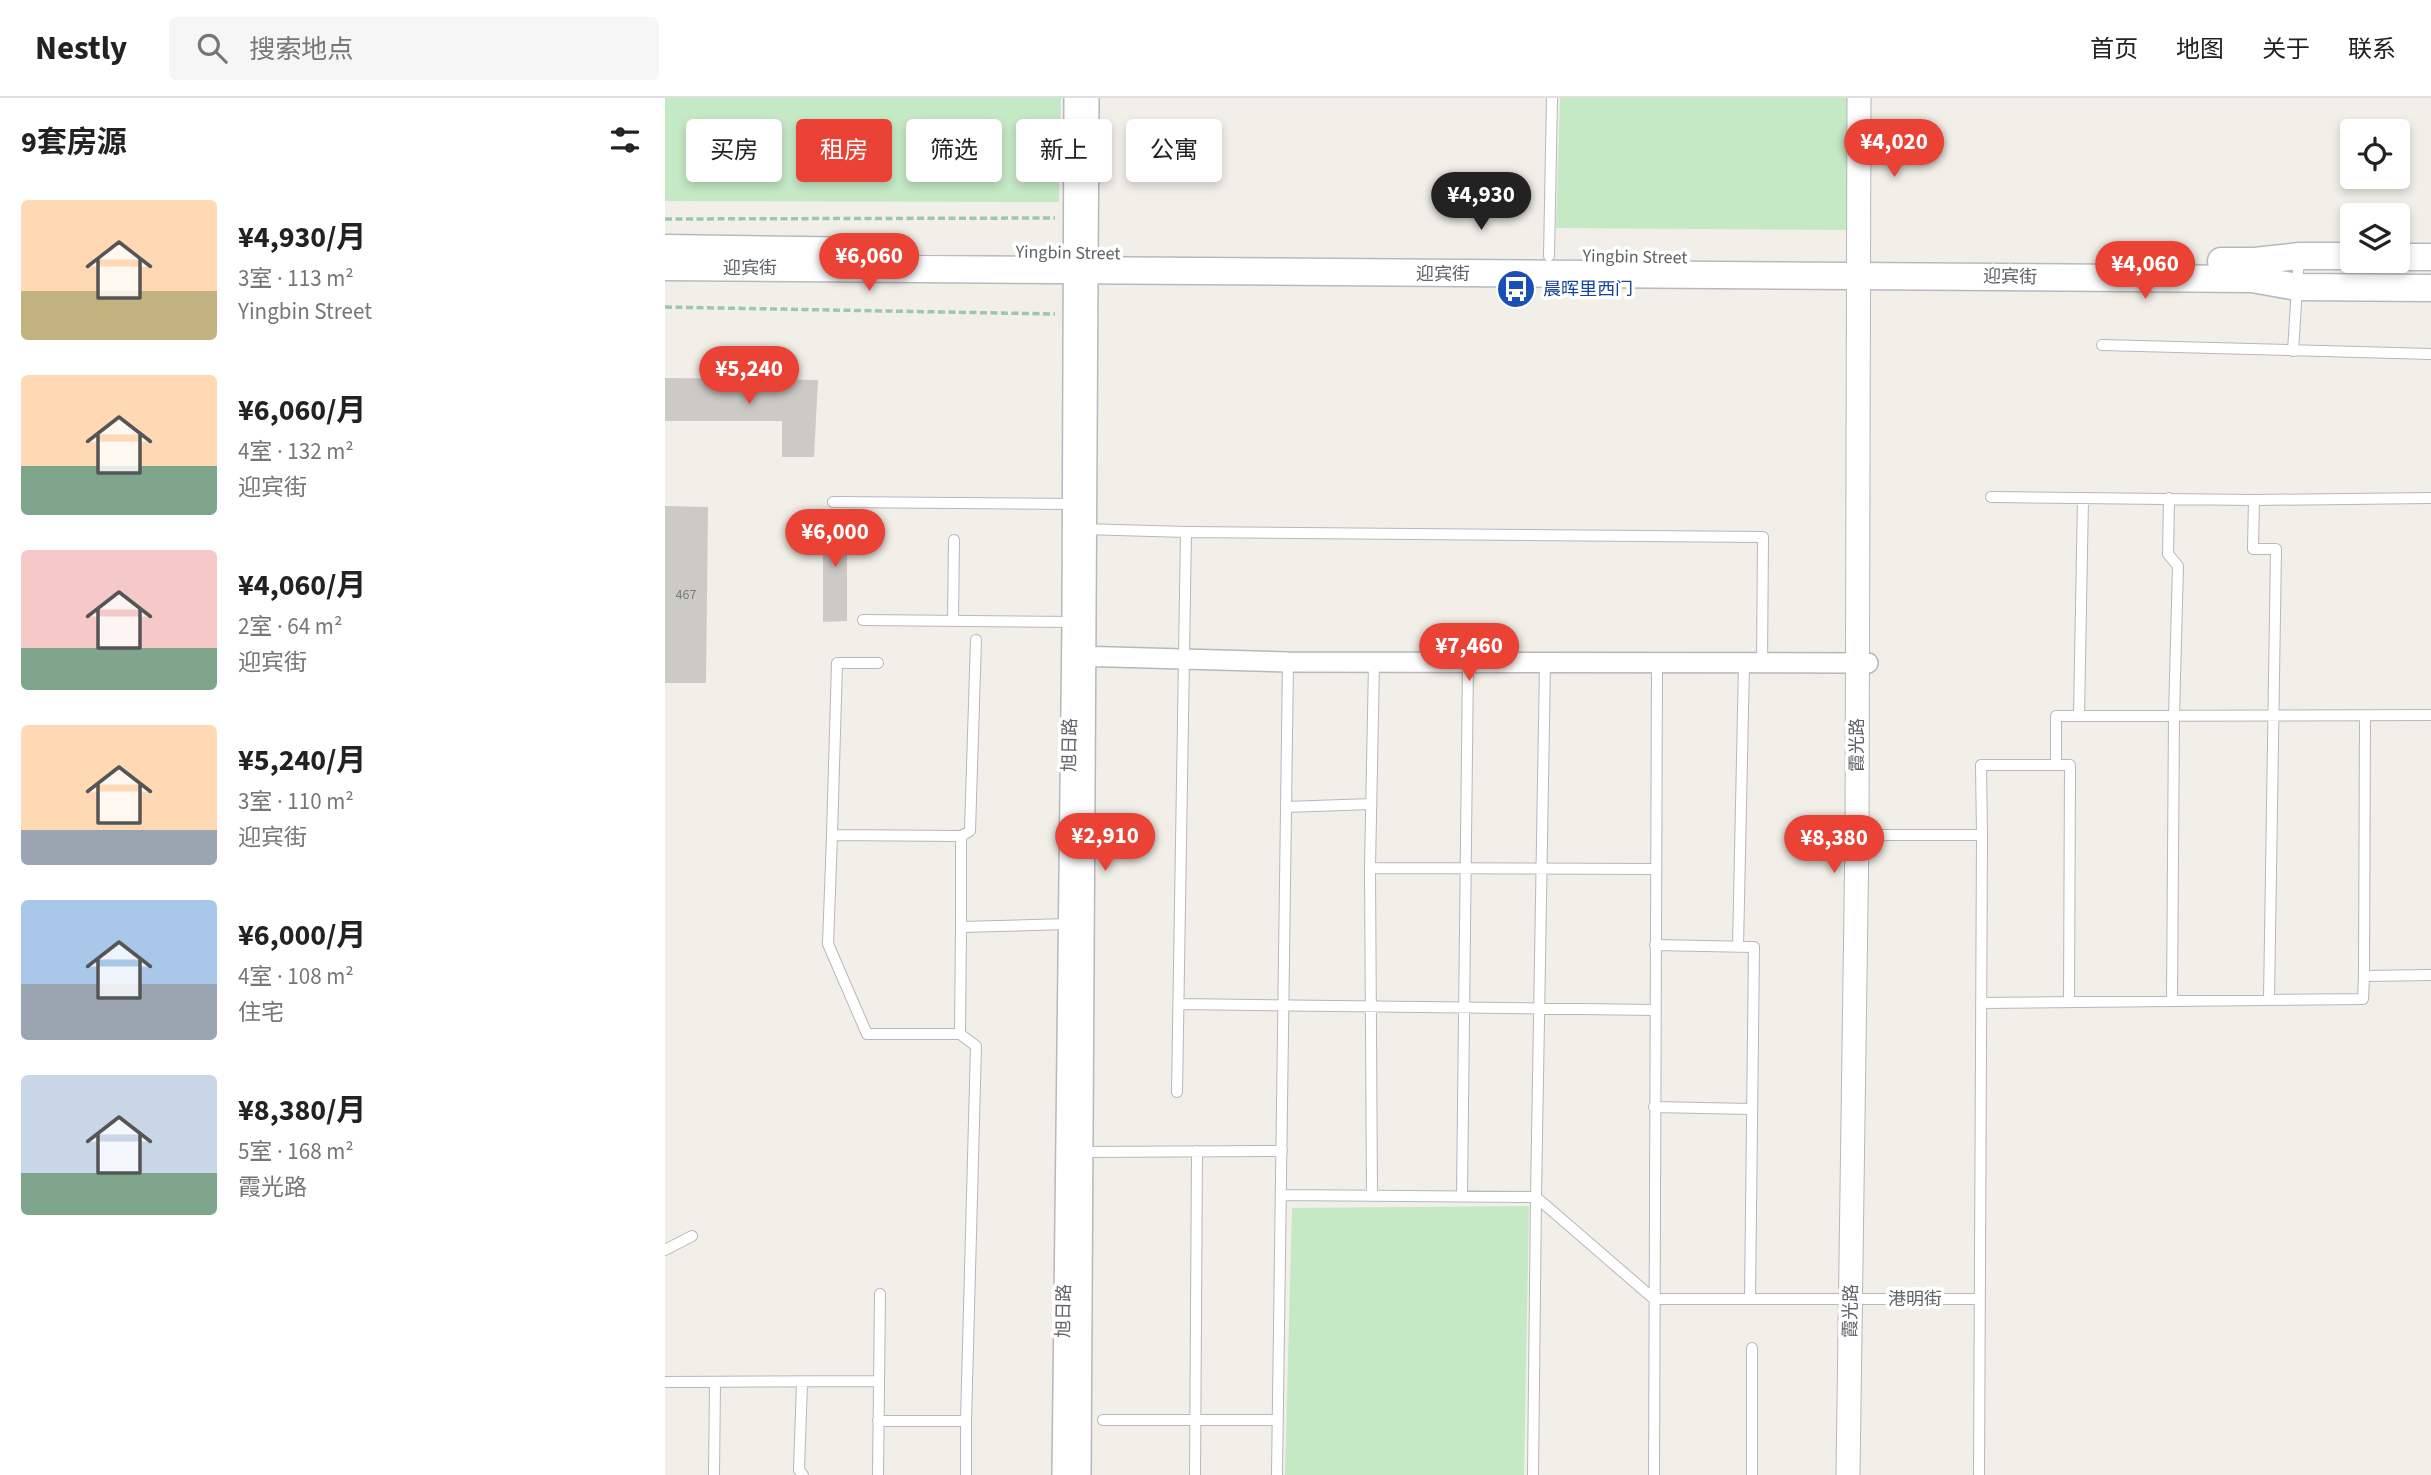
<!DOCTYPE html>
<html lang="zh">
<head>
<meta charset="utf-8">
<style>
	:root { --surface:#fff; --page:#f6f6f6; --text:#222; --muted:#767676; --line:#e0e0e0; --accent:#ea4335 }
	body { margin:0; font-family:"Source Sans 3","Noto Sans SC",sans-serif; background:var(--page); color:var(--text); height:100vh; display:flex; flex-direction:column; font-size:26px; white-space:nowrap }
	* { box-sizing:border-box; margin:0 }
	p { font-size:23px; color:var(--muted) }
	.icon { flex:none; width:38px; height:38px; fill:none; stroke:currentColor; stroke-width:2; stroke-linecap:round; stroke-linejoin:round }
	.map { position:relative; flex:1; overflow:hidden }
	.details { display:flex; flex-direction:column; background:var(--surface); width:665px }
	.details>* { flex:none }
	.hud { position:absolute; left:21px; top:21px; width:665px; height:63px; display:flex; gap:14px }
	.controls { position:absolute; left:1675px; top:21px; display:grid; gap:14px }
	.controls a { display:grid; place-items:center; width:70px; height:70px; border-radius:7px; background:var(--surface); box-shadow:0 4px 10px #0003; font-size:35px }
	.price { position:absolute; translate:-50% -60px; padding:0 16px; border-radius:24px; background:var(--accent); color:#fff; font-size:23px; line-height:46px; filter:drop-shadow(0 2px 4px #0008) }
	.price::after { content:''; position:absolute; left:50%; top:42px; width:21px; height:16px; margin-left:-10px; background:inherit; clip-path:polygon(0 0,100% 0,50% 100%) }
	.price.on { background:#222; color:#fff }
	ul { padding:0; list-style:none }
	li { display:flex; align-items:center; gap:21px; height:175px; padding:0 21px }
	li span { display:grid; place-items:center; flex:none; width:196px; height:140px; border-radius:7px; color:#555 }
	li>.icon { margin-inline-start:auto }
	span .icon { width:84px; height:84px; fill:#fffc; stroke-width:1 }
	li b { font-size:30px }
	h2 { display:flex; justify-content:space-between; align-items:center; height:84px; padding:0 21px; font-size:30px }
	.tag { padding:0 24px; border-radius:7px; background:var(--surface); box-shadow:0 4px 10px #0003; font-size:24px; line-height:63px }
	.tag.on { background:var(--accent); color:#fff }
	header { display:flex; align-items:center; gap:42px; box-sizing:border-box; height:98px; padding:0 35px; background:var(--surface); border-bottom:2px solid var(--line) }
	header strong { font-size:33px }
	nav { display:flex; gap:38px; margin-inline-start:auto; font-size:24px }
	.search { width:490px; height:63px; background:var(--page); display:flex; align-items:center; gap:18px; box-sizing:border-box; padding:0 24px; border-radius:7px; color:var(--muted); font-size:26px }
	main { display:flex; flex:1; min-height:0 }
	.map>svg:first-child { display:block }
	.green { fill:#c5e8c5 }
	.building { fill:#cccac5 }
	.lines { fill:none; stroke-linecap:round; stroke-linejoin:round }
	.service-casing { stroke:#b5b8bc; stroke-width:12 }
	.minor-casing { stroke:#b5b8bc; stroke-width:22 }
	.tertiary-casing { stroke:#b5b8bc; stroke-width:25 }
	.secondary-casing { stroke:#b6babf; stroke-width:29 }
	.path { stroke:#9cc7a9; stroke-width:3.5; stroke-dasharray:7 3.5; stroke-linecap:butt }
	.service { stroke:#fff; stroke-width:10 }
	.minor { stroke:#fff; stroke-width:19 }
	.tertiary { stroke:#fff; stroke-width:23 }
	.secondary { stroke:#fff; stroke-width:26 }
	.labels { text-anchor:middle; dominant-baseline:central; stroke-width:7; stroke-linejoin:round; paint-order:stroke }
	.number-label { font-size:14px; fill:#7a7d7f }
	.street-label { font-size:18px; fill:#5f6368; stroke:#fff }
	.transit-label { font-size:18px; fill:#164399; stroke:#fff; text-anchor:start }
</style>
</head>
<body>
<header>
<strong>Nestly</strong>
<div class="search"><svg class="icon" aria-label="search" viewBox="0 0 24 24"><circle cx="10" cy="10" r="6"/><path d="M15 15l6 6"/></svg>搜索地点</div>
<nav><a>首页</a><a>地图</a><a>关于</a><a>联系</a></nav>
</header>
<main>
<section class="details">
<h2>9套房源<svg class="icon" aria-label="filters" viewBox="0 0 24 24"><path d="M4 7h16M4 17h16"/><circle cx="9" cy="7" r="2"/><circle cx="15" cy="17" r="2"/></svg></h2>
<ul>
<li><span style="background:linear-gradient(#ffd9b3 65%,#c2b280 0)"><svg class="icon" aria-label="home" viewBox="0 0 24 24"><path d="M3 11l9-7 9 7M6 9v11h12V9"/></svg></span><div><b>¥4,930/月</b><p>3室 · 113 m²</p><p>Yingbin Street</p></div></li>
<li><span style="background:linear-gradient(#ffd9b3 65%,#7fa58c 0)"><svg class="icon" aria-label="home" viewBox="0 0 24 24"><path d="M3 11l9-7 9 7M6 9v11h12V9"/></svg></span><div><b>¥6,060/月</b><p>4室 · 132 m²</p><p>迎宾街</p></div></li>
<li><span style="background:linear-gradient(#f6c9c9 70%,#7fa58c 0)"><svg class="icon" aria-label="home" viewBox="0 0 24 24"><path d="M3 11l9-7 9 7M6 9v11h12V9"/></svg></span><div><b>¥4,060/月</b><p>2室 · 64 m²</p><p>迎宾街</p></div></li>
<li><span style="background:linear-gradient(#ffd9b3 75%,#9aa5b1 0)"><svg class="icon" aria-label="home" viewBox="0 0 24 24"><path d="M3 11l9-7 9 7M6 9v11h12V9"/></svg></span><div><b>¥5,240/月</b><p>3室 · 110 m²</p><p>迎宾街</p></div></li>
<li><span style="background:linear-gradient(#a9c7e8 60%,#9aa5b1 0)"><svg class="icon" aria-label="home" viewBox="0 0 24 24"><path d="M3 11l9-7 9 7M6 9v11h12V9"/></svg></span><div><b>¥6,000/月</b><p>4室 · 108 m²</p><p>住宅</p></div></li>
<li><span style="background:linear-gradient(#c9d6e8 70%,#7fa58c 0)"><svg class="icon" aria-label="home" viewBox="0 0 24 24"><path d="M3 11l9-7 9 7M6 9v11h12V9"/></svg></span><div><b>¥8,380/月</b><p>5室 · 168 m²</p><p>霞光路</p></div></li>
</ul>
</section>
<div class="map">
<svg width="1766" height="1377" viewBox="0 0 1766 1377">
	<rect width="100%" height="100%" fill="#f1efe8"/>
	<!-- green -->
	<path class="green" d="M 0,0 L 396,0 L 394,104 L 0,103 Z
		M 895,0 L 1182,0 L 1182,132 L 891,130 Z
		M 864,1108 L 859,1377 L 620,1377 L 627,1110 Z"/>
	<!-- building -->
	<path class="building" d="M 0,280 L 153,282 L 149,359 L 117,359 L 117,323 L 0,323 Z
		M 0,408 L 43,409 L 41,585 L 0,585 Z
		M 158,418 L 182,418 L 182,523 L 158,524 Z"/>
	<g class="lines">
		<defs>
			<path id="service" d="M 884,158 L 887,0
				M 1437,247 L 1766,256
				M 1628,253 L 1634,158
				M 1326,399 L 1589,402 L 1766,400
				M 1504,400 L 1503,456 L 1513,468 L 1509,618 L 1507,903
				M 1589,402 L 1588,451 L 1611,451 L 1604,902
				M 168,404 L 409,406
				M 418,431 L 521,434 L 1098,439 L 1097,566
				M 198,522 L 411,524
				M 288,523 L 289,442
				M 880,565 L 871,1099 L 989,1201 L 1314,1201
				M 1414,618 L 1418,400
				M 1391,667 L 1405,667 L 1404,904
				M 621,709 L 706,706
				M 167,737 L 172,565 L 213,565
				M 1192,737 L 1317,737 L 1314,1377
				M 1317,737 L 1316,667 L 1391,667 L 1391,618 L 1766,617
				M 296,738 L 305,733 L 311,542
				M 705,770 L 991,771
				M 296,829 L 295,936 L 202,936 L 163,846 L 167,737 L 296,738 L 296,829 L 403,826
				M 990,847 L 1089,849 L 1085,1201
				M 1073,849 L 1079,566
				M 1699,878 L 1700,618
				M 1316,905 L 1698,901 L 1699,878 L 1766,877
				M 515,906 L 990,912
				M 295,936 L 311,948 L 301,1323
				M 512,994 L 521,434
				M 989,1009 L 1086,1011
				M 416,1054 L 617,1053
				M 616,1097 L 871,1099 L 868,1377
				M 707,1098 L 705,770 L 709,565
				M 797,1098 L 803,565
				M 0,1152 L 27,1138
				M 0,1284 L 214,1283
				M 137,1284 L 134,1372 L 138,1377
				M 438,1322 L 612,1322
				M 213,1323 L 301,1323 L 301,1377
				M 49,1377 L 50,1284
				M 213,1377 L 215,1196
				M 530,1377 L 532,1053
				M 612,1377 L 623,564
				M 989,1377 L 992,566
				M 1087,1377 L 1087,1250"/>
			<path id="minor" d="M 411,558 L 623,564 L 1203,565
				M 397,1377 L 407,523 L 409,0
				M 416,1377 L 424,0"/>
			<path id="tertiary" d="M 1183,1377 L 1192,737 L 1194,0"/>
			<path id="secondary" d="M 0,150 L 209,153
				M 1732,159 L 1766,159
				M 1556,163 L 1590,163 L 1634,158 L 1687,158
				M 0,169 L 1587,181 L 1632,189 L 1766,190"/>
		</defs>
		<!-- service casing -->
		<use href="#service" class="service-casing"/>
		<!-- minor casing -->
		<use href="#minor" class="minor-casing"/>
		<!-- tertiary casing -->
		<use href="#tertiary" class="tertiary-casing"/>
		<!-- secondary casing -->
		<use href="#secondary" class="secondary-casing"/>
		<!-- path -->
		<path class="path" d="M 0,121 L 390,120
			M 0,209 L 390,216"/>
		<!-- service -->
		<use href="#service" class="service"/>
		<!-- minor -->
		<use href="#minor" class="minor"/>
		<!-- tertiary -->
		<use href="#tertiary" class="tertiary"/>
		<!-- secondary -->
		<use href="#secondary" class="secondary"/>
	</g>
	<!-- icons -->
	<defs>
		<symbol id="bus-disc" viewBox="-11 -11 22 22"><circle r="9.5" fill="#1a4fb4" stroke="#fff"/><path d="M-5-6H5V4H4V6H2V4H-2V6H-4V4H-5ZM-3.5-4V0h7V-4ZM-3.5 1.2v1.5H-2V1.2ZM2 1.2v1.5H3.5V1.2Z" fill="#fff"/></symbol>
	</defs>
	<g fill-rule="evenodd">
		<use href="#bus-disc" x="829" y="169" width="44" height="44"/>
	</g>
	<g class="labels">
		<!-- number labels -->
		<g class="number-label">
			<text x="21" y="497">467</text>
		</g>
		<!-- street labels -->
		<g class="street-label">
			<text transform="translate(403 155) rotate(1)">Yingbin Street</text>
			<text transform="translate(970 159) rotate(1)">Yingbin Street</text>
			<text x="85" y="170">迎宾街</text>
			<text x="778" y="176">迎宾街</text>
			<text transform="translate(1345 179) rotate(1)">迎宾街</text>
			<text transform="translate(405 647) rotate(-89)">旭日路</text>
			<text transform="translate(1192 647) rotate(-90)">霞光路</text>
			<text x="1250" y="1201">港明街</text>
			<text transform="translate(399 1213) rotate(-89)">旭日路</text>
			<text transform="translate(1186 1213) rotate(-89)">霞光路</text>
		</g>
		<!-- transit labels -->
		<g class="transit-label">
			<text x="878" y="191">晨晖里西门</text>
		</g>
	</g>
</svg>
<div class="controls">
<a><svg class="icon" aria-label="locate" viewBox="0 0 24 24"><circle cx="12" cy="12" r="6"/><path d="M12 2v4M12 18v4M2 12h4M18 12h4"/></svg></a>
<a><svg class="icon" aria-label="layers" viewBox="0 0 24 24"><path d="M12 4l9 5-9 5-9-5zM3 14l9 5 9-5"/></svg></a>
</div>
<b class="price" style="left:1229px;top:81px">¥4,020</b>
<b class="price on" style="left:816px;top:134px">¥4,930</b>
<b class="price" style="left:204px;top:195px">¥6,060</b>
<b class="price" style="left:1480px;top:203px">¥4,060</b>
<b class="price" style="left:84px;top:308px">¥5,240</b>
<b class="price" style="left:170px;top:471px">¥6,000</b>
<b class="price" style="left:804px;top:585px">¥7,460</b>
<b class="price" style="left:440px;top:775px">¥2,910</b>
<b class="price" style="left:1169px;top:777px">¥8,380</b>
<div class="hud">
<a class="tag">买房</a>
<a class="tag on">租房</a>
<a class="tag">筛选</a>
<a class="tag">新上</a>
<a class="tag">公寓</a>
</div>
</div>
</main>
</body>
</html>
